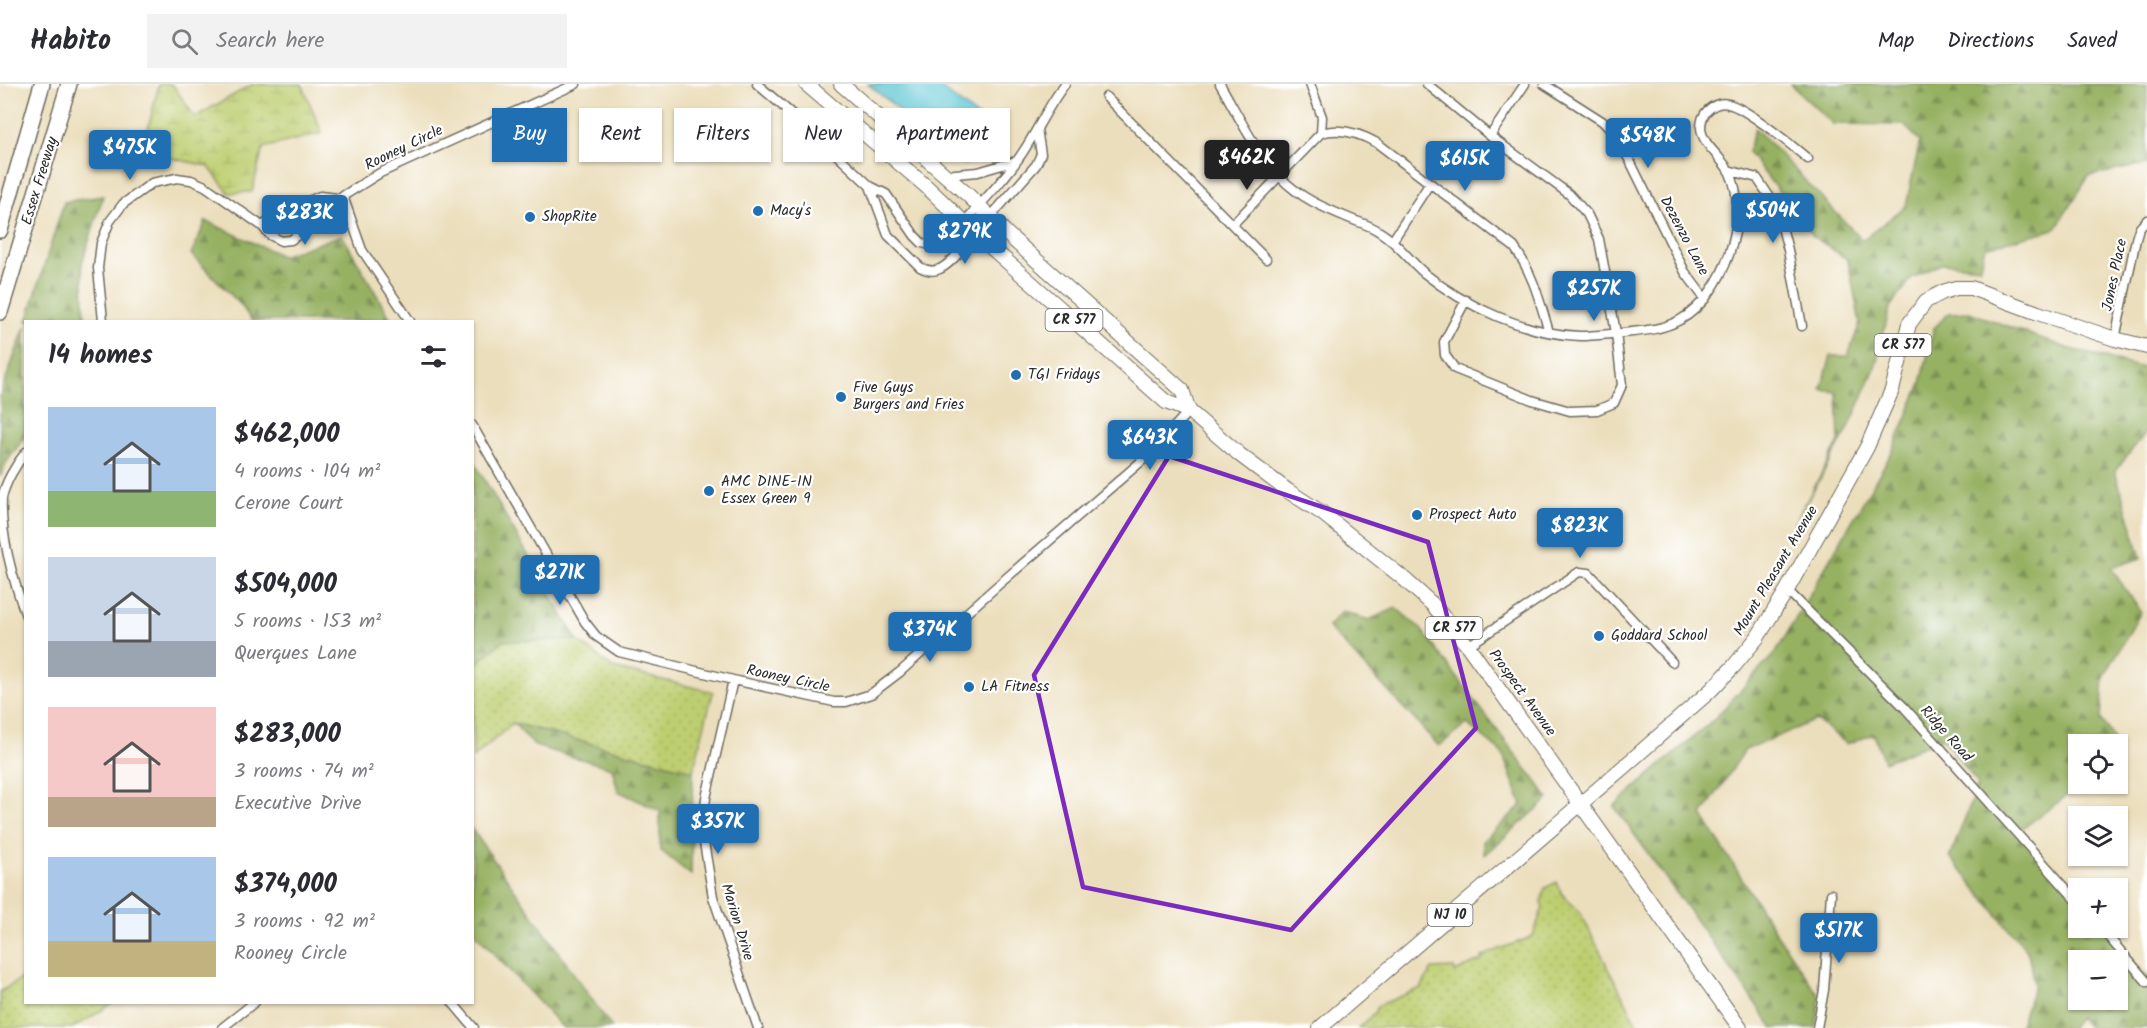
<!DOCTYPE html>
<html lang="en">
<head>
<meta charset="utf-8">
<style>
	:root { --surface:#fff; --page:#f2f2f3; --text:#2b2b33; --muted:#7c7c81; --line:#e1e1e2; --accent:#1f6fb2 }
	body { margin:0; font-family:Kalam,sans-serif; background:var(--page); color:var(--text); height:100vh; display:flex; flex-direction:column; font-size:22px; white-space:nowrap }
	* { box-sizing:border-box; margin:0 }
	p { font-size:20px; color:var(--muted) }
	.icon { flex:none; width:33px; height:33px; fill:none; stroke:currentColor; stroke-width:2; stroke-linecap:round; stroke-linejoin:round }
	.map { position:relative; flex:1; overflow:hidden }
	.panel { position:absolute; left:24px; top:236px; width:450px; height:684px; display:flex; flex-direction:column; background:var(--surface); border-radius:0px; box-shadow:0 2px 4px #0004 }
	.panel>* { flex:none }
	.hud { position:absolute; left:492px; top:24px; width:570px; height:54px; display:flex; gap:12px }
	.tools { position:absolute; left:2068px; top:650px; display:grid; gap:12px }
	.tools a { display:grid; place-items:center; width:60px; height:60px; border-radius:0px; background:var(--surface); box-shadow:0 2px 4px #0004; font-size:30px }
	.price { position:absolute; translate:-50% -51px; padding:0 14px; border-radius:6px; background:var(--accent); color:#fff; font-size:20px; line-height:39px; filter:drop-shadow(0 2px 3px #0008) }
	.price::after { content:''; position:absolute; left:50%; top:36px; width:18px; height:14px; margin-left:-9px; background:inherit; clip-path:polygon(0 0,100% 0,50% 100%) }
	.price.on { background:#222; color:#fff }
	ul { padding:0; list-style:none }
	li { display:flex; align-items:center; gap:18px; height:150px; padding:0 24px }
	li span { display:grid; place-items:center; flex:none; width:168px; height:120px; border-radius:0px; color:#555 }
	li>.icon { margin-inline-start:auto }
	span .icon { width:72px; height:72px; fill:#fffc; stroke-width:1 }
	li b { font-size:26px }
	h2 { display:flex; justify-content:space-between; align-items:center; height:72px; padding:0 24px; font-size:26px }
	.chip { padding:0 21px; border-radius:0px; background:var(--surface); box-shadow:0 2px 4px #0004; font-size:21px; line-height:54px }
	.chip.on { background:var(--accent); color:#fff }
	header { display:flex; align-items:center; gap:36px; box-sizing:border-box; height:84px; padding:0 30px; background:var(--surface); border-bottom:2px solid var(--line) }
	header strong { font-size:28px }
	nav { display:flex; gap:33px; margin-inline-start:auto; font-size:21px }
	.search { width:420px; height:54px; background:var(--page); display:flex; align-items:center; gap:15px; box-sizing:border-box; padding:0 21px; border-radius:0px; color:var(--muted); font-size:22px }
	.map>svg:first-child { display:block }
	.grass { fill:url(#grass-dots); stroke:#747c4e; stroke-width:1.5 }
	.forest { fill:url(#forest-firs); stroke:#606e46; stroke-width:1.5; fill-rule:evenodd }
	.wetland { fill:url(#wetland-marsh); stroke:#747c4e; stroke-width:1.5 }
	.water { fill:#58c4d1; stroke:#42787e; stroke-width:1.5 }
	.lines { fill:none; stroke-linecap:round; stroke-linejoin:round }
	.street-casing { stroke:#6e6a5e; stroke-width:11 }
	.primary-casing { stroke:#6e6a5e; stroke-width:16 }
	.highway-casing { stroke:#6e6a5e; stroke-width:18 }
	.street { stroke:#fff; stroke-width:8 }
	.primary { stroke:#fff; stroke-width:14 }
	.highway { stroke:#fff; stroke-width:15 }
	.marked { fill:none; stroke:#7b2cbf; stroke-width:4.5; stroke-linejoin:round }
	.poi-dot { fill:#1f6fb2; stroke:#fff; stroke-width:2 }
	.labels { text-anchor:middle; dominant-baseline:central; stroke-width:4.5; stroke-linejoin:round; paint-order:stroke }
	.shield { fill:#fff; stroke:#6b6b6b; stroke-width:1.5 }
	.shield-label { font-size:14px; font-weight:bold; fill:#2b2b2b }
	.street-label { font-size:15px; fill:#2b2b2b; stroke:#fff }
	.poi-label { font-size:15px; fill:#2b2b2b; stroke:#fff; text-anchor:start }
</style>
</head>
<body>
<header>
<strong>Habito</strong>
<div class="search"><svg class="icon" aria-label="search" viewBox="0 0 24 24"><circle cx="10" cy="10" r="6"/><path d="M15 15l6 6"/></svg>Search here</div>
<nav><a>Map</a><a>Directions</a><a>Saved</a></nav>
</header>
<div class="map">
<svg width="2147" height="944" viewBox="0 0 2147 944">
	<defs>
		<pattern id="grass-dots" width="8" height="8" patternUnits="userSpaceOnUse" patternTransform="scale(1.5)"><rect width="8" height="8" fill="#bdce70"/><path d="M2 2h.1M6 6h.1" fill="none" stroke="#a3b161" stroke-width="1.8" stroke-linecap="round"/></pattern>
		<pattern id="forest-firs" width="22" height="20" patternUnits="userSpaceOnUse" patternTransform="scale(1.5)"><rect width="22" height="20" fill="#96b162"/><path d="M5 1l3.5 6h-7zM16 11l3.5 6h-7z" fill="#7b9051"/></pattern>
		<pattern id="wetland-marsh" width="20" height="14" patternUnits="userSpaceOnUse" patternTransform="scale(1.5)"><rect width="20" height="14" fill="#bdce70"/><path d="M1 5h8M5 5V1M11 12h8M15 12V8" fill="none" stroke="#a3b161"/></pattern>
	</defs>
	<rect width="100%" height="100%" fill="#fff"/>
	<filter id="ink" filterUnits="userSpaceOnUse"><feTurbulence type="fractalNoise" baseFrequency=".0167" numOctaves="2"/><feDisplacementMap in="SourceGraphic" scale="12" xChannelSelector="R" yChannelSelector="G"/><feConvolveMatrix kernelMatrix="1 2 1 2 8 2 1 2 1" color-interpolation-filters="sRGB"/></filter>
	<filter id="wash" filterUnits="userSpaceOnUse"><feTurbulence type="fractalNoise" baseFrequency=".008" numOctaves="4" result="noise"/><feDisplacementMap in="SourceGraphic" scale="24" xChannelSelector="R" yChannelSelector="G"/><feGaussianBlur stdDeviation="1.35" result="paint"/><feColorMatrix in="noise" values="0 0 0 0 0 0 0 0 0 0 0 0 0 0 0 0 0 1.4 0 .05"/><feComposite in="paint" operator="in"/></filter>
	<g filter="url(#wash)">
		<rect width="100%" height="100%" fill="#ebdebc"/>
		<!-- grass -->
		<path class="grass" d="M 577,556 L 613,584 L 713,608 L 693,687 L 513,639 L 473,674 L 473,583 L 502,557 Z
			M 1557,798 L 1562,810 L 1581,830 L 1639,944 L 1358,944 L 1374,930 L 1377,922 L 1421,904 L 1432,885 L 1454,884 L 1455,888 L 1482,876 L 1482,873 C 1498,864 1516,860 1533,852 L 1543,823 L 1541,818 L 1545,804 Z
			M 25,892 L 26,918 L 115,918 L 73,944 L 0,944 L 0,908 Z"/>
		<!-- forest -->
		<path class="forest" d="M 1790,0 L 2147,0 L 2147,80 L 2089,92 L 2055,145 L 1985,163 L 1980,183 L 1943,179 L 1912,194 L 1890,223 L 1875,284 L 1848,346 L 1794,440 L 1839,358 L 1837,308 L 1821,306 L 1831,272 L 1848,272 L 1860,239 L 1848,176 L 1814,153 L 1748,68 L 1755,44 L 1862,156 L 1906,122 L 1920,57 L 1904,41 L 1833,40 Z
			M 103,112 L 82,179 L 85,237 L 27,237 L 64,118 Z
			M 206,137 L 282,172 L 342,151 L 392,237 L 252,237 L 241,221 L 191,170 Z
			M 1969,228 L 2067,264 L 2147,285 L 2147,347 L 2115,387 L 2141,474 L 2111,484 L 2141,528 L 2104,593 L 2101,635 L 2117,660 L 2079,660 L 2079,699 L 2084,699 L 2019,747 L 2079,816 L 2079,843 L 2103,843 L 2147,893 L 2147,944 L 2090,944 L 2079,933 L 2071,944 L 2019,944 L 2034,901 L 2028,868 L 1950,773 L 1978,700 L 1943,654 L 1884,678 L 1874,650 L 1847,660 L 1816,636 L 1745,666 L 1702,731 L 1776,849 L 1820,913 L 1816,944 L 1773,944 L 1614,722 L 1714,635 L 1777,567 L 1892,368 L 1921,299 L 1934,244 L 1949,229 ZM 2079,876 L 2118,876 L 2118,915 L 2079,915 Z
			M 25,243 L 25,352 L 6,379 L 0,393 L 0,311 Z
			M 472,376 L 473,376 L 577,556 L 502,557 L 473,583 Z
			M 1396,524 L 1420,544 L 1549,715 L 1484,771 L 1483,757 L 1522,721 L 1502,669 L 1467,640 L 1439,662 L 1328,543 L 1342,527 L 1369,536 Z
			M 513,639 L 693,687 L 691,791 L 660,766 L 660,727 L 618,707 L 612,684 L 535,662 Z
			M 472,745 L 612,944 L 563,944 L 473,847 Z"/>
		<!-- wetland -->
		<path class="wetland" d="M 159,0 L 172,0 L 195,33 L 253,0 L 302,0 L 322,49 L 263,64 L 252,108 L 229,109 L 208,82 L 152,70 L 146,53 Z"/>
		<!-- water -->
		<path class="water" d="M 868,0 L 936,0 L 997,48 L 1004,67 L 964,80 Z"/>
	</g>
	<g filter="url(#ink)">
		<g class="lines">
			<defs>
				<path id="street" d="M 757,0 L 807,43 L 870,102 L 886,110 L 915,152 L 922,159 L 935,162 L 947,157 C 972,128 1002,100 1023,68 C 1038,45 1048,22 1065,0
					M 1220,0 C 1238,31 1255,67 1280,93 C 1300,114 1324,124 1351,135 C 1361,139 1372,142 1380,148 C 1398,159 1409,176 1424,189 C 1466,223 1526,250 1580,252 C 1594,252 1608,250 1622,249 C 1642,247 1662,246 1680,236 C 1723,212 1751,135 1730,89 C 1723,74 1702,61 1701,44 C 1701,38 1703,31 1707,27 C 1713,21 1721,18 1728,20 C 1745,23 1794,63 1808,75
					M 1427,0 L 1490,52 L 1569,110 L 1587,130 L 1599,155 L 1616,249 L 1622,301 L 1614,319 L 1597,326 L 1570,327 L 1532,316 L 1455,285 L 1445,271 L 1444,258 L 1466,216
					M 1544,0 L 1602,37 L 1615,50 L 1630,77 L 1685,188 L 1705,215
					M 1106,13 L 1266,175
					M 1321,49 C 1340,43 1359,49 1377,59 L 1514,163 C 1533,189 1540,218 1549,248
					M 1490,52 L 1525,0
					M 1728,86 L 1757,94 L 1777,124 L 1788,166 L 1802,242
					M 944,91 L 978,88 L 1016,77
					M 870,102 L 888,151 L 920,183 C 934,191 943,185 954,174 L 1036,81 L 1041,70 L 1037,45
					M 1233,140 L 1321,49 L 1322,33 L 1310,0
					M 262,142 L 278,131 L 320,112 L 337,114
					M 1393,156 L 1430,99
					M 103,237 L 98,184 L 101,159 L 110,137 L 123,120 L 152,99 L 177,94 L 191,96 L 205,102 L 262,142 L 270,151 L 281,157 L 291,156 L 329,128 L 335,115
					M 410,237 L 362,166 L 343,112 L 380,89 L 576,0
					M 2115,255 L 2136,155 L 2139,145 L 2147,136
					M 472,341 L 585,538 L 596,552 L 619,568 L 733,596 L 834,618 L 846,618 L 871,610 L 900,588 L 997,502 L 1144,375 L 1189,327
					M 26,368 C 16,380 5,399 2,414 C 0,452 13,496 26,532
					M 1787,506 L 1903,622 L 2079,819
					M 1468,562 L 1579,488 L 1589,489 L 1672,578
					M 733,596 L 706,714 L 702,746 L 713,813 L 758,944
					M 2100,843 L 2147,898
					M 452,918 L 474,944
					M 222,944 L 255,918
					M 1817,944 L 1824,906 L 1831,810"/>
				<path id="primary" d="M 806,0 L 927,103 L 976,150 L 1166,318 L 1189,327 L 1240,371 L 1288,407 L 1322,429 L 1403,494 L 1432,520 L 1468,562 L 1740,944
					M 841,0 L 969,112 L 1007,150 L 1182,306 L 1189,327
					M 1320,944 L 1627,680 L 1710,607 L 1734,582 L 1757,554 L 1787,506 L 1867,363 L 1892,306 L 1909,240 L 1926,217 L 1943,208 L 1956,204 L 1971,204 L 2038,229 L 2115,255 L 2147,263"/>
				<path id="highway" d="M 0,146 L 42,0
					M 0,228 L 69,0"/>
			</defs>
			<!-- street casing -->
			<use href="#street" class="street-casing"/>
			<!-- primary casing -->
			<use href="#primary" class="primary-casing"/>
			<!-- highway casing -->
			<use href="#highway" class="highway-casing"/>
			<!-- street -->
			<use href="#street" class="street"/>
			<!-- primary -->
			<use href="#primary" class="primary"/>
			<!-- highway -->
			<use href="#highway" class="highway"/>
		</g>
	</g>
	<!-- marked area -->
	<path class="marked" d="M 1169,372 L 1428,458 L 1476,644 L 1291,846 L 1083,803 L 1034,591 Z"/>
	<!-- markers -->
	<g class="poi-dot">
		<circle cx="758" cy="127" r="6"/>
		<circle cx="530" cy="133" r="6"/>
		<circle cx="1016" cy="291" r="6"/>
		<circle cx="841" cy="313" r="6"/>
		<circle cx="709" cy="407" r="6"/>
		<circle cx="1417" cy="431" r="6"/>
		<circle cx="1599" cy="552" r="6"/>
		<circle cx="969" cy="603" r="6"/>
	</g>
	<g class="labels">
		<!-- shield labels -->
		<g class="shield">
			<rect x="1045.5" y="225" width="57" height="22" rx="4.5"/>
			<rect x="1874.5" y="250" width="57" height="22" rx="4.5"/>
			<rect x="1425.5" y="533" width="57" height="22" rx="4.5"/>
			<rect x="1427.5" y="820" width="45" height="22" rx="4.5"/>
		</g>
		<g class="shield-label">
			<text x="1074" y="236">CR 577</text>
			<text x="1903" y="261">CR 577</text>
			<text x="1454" y="544">CR 577</text>
			<text x="1450" y="831">NJ 10</text>
		</g>
		<!-- street labels -->
		<g class="street-label">
			<text transform="translate(404 64) rotate(-26)">Rooney Circle</text>
			<text transform="translate(40 97) rotate(-73)">Essex Freeway</text>
			<text transform="translate(1684 152) rotate(62)">Dezenzo Lane</text>
			<text transform="translate(2115 191) rotate(-78)">Jones Place</text>
			<text transform="translate(1776 487) rotate(-59)">Mount Pleasant Avenue</text>
			<text transform="translate(788 595) rotate(12)">Rooney Circle</text>
			<text transform="translate(1522 609) rotate(54)">Prospect Avenue</text>
			<text transform="translate(1946 650) rotate(48)">Ridge Road</text>
			<text transform="translate(737 838) rotate(73)">Marion Drive</text>
		</g>
		<!-- poi labels -->
		<g class="poi-label">
			<text x="770" y="127">Macy's</text>
			<text x="542" y="133">ShopRite</text>
			<text x="1028" y="291">TGI Fridays</text>
			<text x="853" y="304">Five Guys<tspan x="853" dy="17">Burgers and Fries</tspan></text>
			<text x="721" y="398">AMC DINE-IN<tspan x="721" dy="17">Essex Green 9</tspan></text>
			<text x="1429" y="431">Prospect Auto</text>
			<text x="1611" y="552">Goddard School</text>
			<text x="981" y="603">LA Fitness</text>
		</g>
	</g>
</svg>
<div class="tools">
<a><svg class="icon" aria-label="locate" viewBox="0 0 24 24"><circle cx="12" cy="12" r="6"/><path d="M12 2v4M12 18v4M2 12h4M18 12h4"/></svg></a>
<a><svg class="icon" aria-label="layers" viewBox="0 0 24 24"><path d="M12 4l9 5-9 5-9-5zM3 14l9 5 9-5"/></svg></a>
<a>+</a>
<a>−</a>
</div>
<b class="price" style="left:1648px;top:85px">$548K</b>
<b class="price" style="left:130px;top:97px">$475K</b>
<b class="price on" style="left:1247px;top:107px">$462K</b>
<b class="price" style="left:1465px;top:108px">$615K</b>
<b class="price" style="left:1773px;top:160px">$504K</b>
<b class="price" style="left:305px;top:162px">$283K</b>
<b class="price" style="left:965px;top:181px">$279K</b>
<b class="price" style="left:1594px;top:238px">$257K</b>
<b class="price" style="left:1150px;top:387px">$643K</b>
<b class="price" style="left:1580px;top:475px">$823K</b>
<b class="price" style="left:560px;top:522px">$271K</b>
<b class="price" style="left:930px;top:579px">$374K</b>
<b class="price" style="left:718px;top:771px">$357K</b>
<b class="price" style="left:1839px;top:880px">$517K</b>
<div class="hud">
<a class="chip on">Buy</a>
<a class="chip">Rent</a>
<a class="chip">Filters</a>
<a class="chip">New</a>
<a class="chip">Apartment</a>
</div>
<section class="panel">
<h2>14 homes<svg class="icon" aria-label="filters" viewBox="0 0 24 24"><path d="M4 7h16M4 17h16"/><circle cx="9" cy="7" r="2"/><circle cx="15" cy="17" r="2"/></svg></h2>
<ul>
<li><span style="background:linear-gradient(#a9c7e8 70%,#8fb573 0)"><svg class="icon" aria-label="home" viewBox="0 0 24 24"><path d="M3 11l9-7 9 7M6 9v11h12V9"/></svg></span><div><b>$462,000</b><p>4 rooms · 104 m²</p><p>Cerone Court</p></div></li>
<li><span style="background:linear-gradient(#c9d6e8 70%,#9aa5b1 0)"><svg class="icon" aria-label="home" viewBox="0 0 24 24"><path d="M3 11l9-7 9 7M6 9v11h12V9"/></svg></span><div><b>$504,000</b><p>5 rooms · 153 m²</p><p>Querques Lane</p></div></li>
<li><span style="background:linear-gradient(#f6c9c9 75%,#b9a48a 0)"><svg class="icon" aria-label="home" viewBox="0 0 24 24"><path d="M3 11l9-7 9 7M6 9v11h12V9"/></svg></span><div><b>$283,000</b><p>3 rooms · 74 m²</p><p>Executive Drive</p></div></li>
<li><span style="background:linear-gradient(#a9c7e8 70%,#c2b280 0)"><svg class="icon" aria-label="home" viewBox="0 0 24 24"><path d="M3 11l9-7 9 7M6 9v11h12V9"/></svg></span><div><b>$374,000</b><p>3 rooms · 92 m²</p><p>Rooney Circle</p></div></li>
</ul>
</section>
</div>
</body>
</html>
